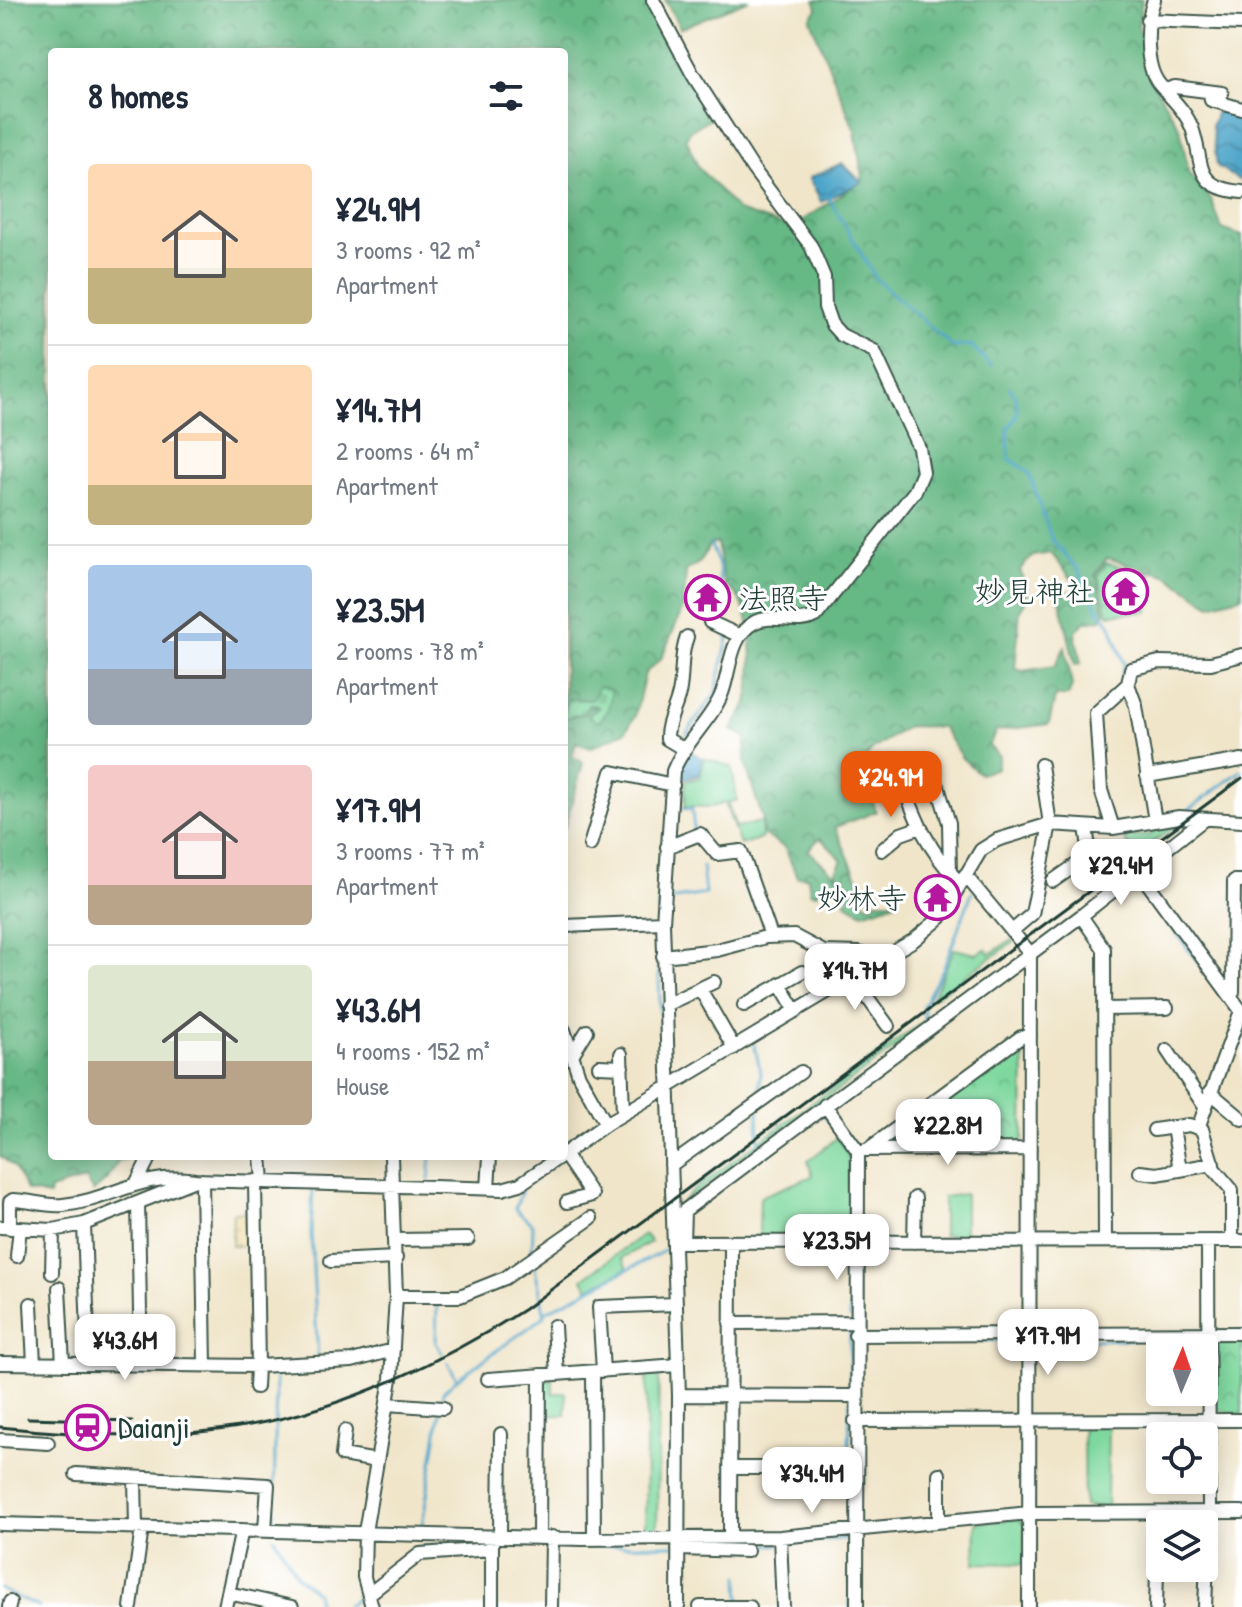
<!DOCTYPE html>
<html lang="en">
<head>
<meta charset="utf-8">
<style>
	:root { --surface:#fff; --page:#f6f6f7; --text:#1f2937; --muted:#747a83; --line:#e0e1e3; --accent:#ea580c }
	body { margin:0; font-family:"Patrick Hand","Klee One",sans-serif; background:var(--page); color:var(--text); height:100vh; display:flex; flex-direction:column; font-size:30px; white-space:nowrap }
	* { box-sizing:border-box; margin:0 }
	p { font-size:26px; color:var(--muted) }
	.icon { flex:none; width:44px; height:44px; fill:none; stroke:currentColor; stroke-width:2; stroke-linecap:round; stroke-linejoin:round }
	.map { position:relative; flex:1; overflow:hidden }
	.sheet { position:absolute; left:48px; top:48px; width:520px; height:1112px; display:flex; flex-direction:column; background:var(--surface); border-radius:8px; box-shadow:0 4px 20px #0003 }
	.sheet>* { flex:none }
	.needle { width:52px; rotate:2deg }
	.buttons { position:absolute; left:1146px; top:1334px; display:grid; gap:16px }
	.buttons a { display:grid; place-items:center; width:72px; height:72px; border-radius:8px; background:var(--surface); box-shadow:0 4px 20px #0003; font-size:40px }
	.price { position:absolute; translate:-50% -68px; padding:0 18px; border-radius:16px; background:#fff; color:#222; font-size:26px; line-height:52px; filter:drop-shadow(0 2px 4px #0008) }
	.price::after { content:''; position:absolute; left:50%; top:48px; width:24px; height:18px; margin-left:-12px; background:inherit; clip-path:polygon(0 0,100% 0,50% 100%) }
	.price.on { background:var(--accent); color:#fff }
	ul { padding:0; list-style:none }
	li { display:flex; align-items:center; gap:24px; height:200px; padding:0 40px }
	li+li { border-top:2px solid var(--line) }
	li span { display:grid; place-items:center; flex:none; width:224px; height:160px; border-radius:8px; color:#555 }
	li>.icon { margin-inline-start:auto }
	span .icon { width:96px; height:96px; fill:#fffc; stroke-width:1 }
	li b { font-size:34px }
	h2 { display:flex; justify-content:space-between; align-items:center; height:96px; padding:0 40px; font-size:34px }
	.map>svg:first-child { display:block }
	.grass { fill:#7ed89e; stroke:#4e8a69; stroke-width:2 }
	.forest { fill:url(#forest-crowns); stroke:#427a5c; stroke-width:2 }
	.sand { fill:url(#sand-dots); stroke:#868c69; stroke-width:2 }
	.cemetery { fill:url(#cemetery-stones); stroke:#4e8a69; stroke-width:2 }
	.park { fill:url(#park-crowns); stroke:#4e8a69; stroke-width:2 }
	.water { fill:url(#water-waves); stroke:#36707e; stroke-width:2 }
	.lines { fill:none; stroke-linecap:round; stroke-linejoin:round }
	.stream { stroke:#4ca4c9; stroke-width:3 }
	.minor-casing { stroke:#3e564a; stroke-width:16 }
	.minor { stroke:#fff; stroke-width:12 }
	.rail { stroke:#1f3d34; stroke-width:3 }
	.labels { text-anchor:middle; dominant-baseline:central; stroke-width:6; stroke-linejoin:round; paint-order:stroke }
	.poi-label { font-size:30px; fill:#1f3d34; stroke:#fff; text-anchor:end }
</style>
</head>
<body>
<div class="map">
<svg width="1242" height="1607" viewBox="0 0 1242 1607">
	<defs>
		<pattern id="forest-crowns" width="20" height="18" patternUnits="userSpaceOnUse" patternTransform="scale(2)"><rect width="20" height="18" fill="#66b885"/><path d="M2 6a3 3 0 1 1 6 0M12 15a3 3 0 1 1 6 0" fill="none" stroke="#53976e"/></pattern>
		<pattern id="sand-dots" width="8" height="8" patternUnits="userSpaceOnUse" patternTransform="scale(2)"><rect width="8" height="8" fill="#eeda9e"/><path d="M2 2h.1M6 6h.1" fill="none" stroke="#ccbc89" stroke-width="1.8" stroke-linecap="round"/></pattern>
		<pattern id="cemetery-stones" width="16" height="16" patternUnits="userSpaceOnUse" patternTransform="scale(2)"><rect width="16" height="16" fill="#7ed89e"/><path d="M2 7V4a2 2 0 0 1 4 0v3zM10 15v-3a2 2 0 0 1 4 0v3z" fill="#6cba89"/></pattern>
		<pattern id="park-crowns" width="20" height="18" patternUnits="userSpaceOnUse" patternTransform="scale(2)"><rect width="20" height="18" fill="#7ed89e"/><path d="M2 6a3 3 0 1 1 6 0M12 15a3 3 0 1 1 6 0" fill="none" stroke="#6cba89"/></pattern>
		<pattern id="water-waves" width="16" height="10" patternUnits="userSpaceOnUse" patternTransform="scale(2)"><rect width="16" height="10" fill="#4ca4c9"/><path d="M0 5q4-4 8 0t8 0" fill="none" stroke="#3f87a4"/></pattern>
	</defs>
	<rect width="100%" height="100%" fill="#fff"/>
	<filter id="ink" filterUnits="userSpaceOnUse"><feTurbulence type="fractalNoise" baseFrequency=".0125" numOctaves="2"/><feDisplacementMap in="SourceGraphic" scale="16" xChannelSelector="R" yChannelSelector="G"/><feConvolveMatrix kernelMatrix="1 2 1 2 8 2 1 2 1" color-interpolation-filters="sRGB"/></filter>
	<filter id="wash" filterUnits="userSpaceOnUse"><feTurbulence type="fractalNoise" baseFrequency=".006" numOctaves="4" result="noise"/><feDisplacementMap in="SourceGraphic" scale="32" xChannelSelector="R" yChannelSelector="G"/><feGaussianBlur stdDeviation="1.8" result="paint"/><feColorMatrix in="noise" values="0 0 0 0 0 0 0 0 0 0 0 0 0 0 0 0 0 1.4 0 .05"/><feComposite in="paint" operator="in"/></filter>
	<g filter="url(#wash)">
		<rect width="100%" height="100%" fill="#f0e5c9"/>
		<!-- grass -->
		<path class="grass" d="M 704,758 L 732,767 L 737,800 L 712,807 L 685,806 L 686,781 L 700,778 Z
			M 728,804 L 736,828 L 761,822 L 762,838 L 740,845 L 726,806 Z
			M 1011,940 L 1014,942 L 932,999 L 954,949 L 976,954 L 986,949 L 990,954 Z
			M 920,1024 L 921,1029 L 676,1208 L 696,1188 Z
			M 838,1137 L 849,1158 L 848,1236 L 759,1236 L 760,1197 L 813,1176 L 808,1161 Z
			M 965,1194 L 965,1236 L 943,1235 L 943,1197 Z
			M 644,1234 L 651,1242 L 622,1258 L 627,1269 L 588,1288 L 583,1279 Z
			M 647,1369 L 659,1369 L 657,1529 L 645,1529 Z
			M 553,1378 L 553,1393 L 566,1393 L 566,1415 L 543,1415 L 543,1382 Z
			M 1083,1425 L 1108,1425 L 1107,1507 L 1084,1506 Z
			M 1018,1519 L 1024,1525 L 1024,1564 L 975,1563 L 976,1523 Z"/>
		<!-- forest -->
		<path class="forest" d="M 0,0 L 646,0 L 709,119 L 690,131 L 686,138 L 698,167 L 738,211 L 791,228 L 863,180 L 855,131 L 810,19 L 817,9 L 815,0 L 1142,0 L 1138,27 L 1152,81 L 1180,128 L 1189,174 L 1211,199 L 1222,229 L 1242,236 L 1242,596 L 1211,605 L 1166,575 L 1107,558 L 1096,574 L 1105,613 L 1101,619 L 1084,622 L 1075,633 L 1081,663 L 1075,665 L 1059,595 L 1081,590 L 1051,553 L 1033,556 L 1020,569 L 1028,597 L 1020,610 L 1015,668 L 1022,671 L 1055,666 L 1065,647 L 1072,686 L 1068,696 L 1055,697 L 1049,724 L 996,731 L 989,746 L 999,756 L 997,768 L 980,774 L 962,758 L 942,727 L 908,726 L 872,750 L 862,763 L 876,812 L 835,827 L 859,882 L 875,892 L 871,899 L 835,873 L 842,860 L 820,838 L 808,850 L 866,903 L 873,906 L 875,901 L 900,901 L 863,913 L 845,902 L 849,896 L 824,881 L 816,894 L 810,892 L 808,877 L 797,877 L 785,848 L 763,834 L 763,820 L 745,763 L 746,737 L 732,730 C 737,721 744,711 747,702 C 755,672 756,600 725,586 L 717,543 L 710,544 L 700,562 L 686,571 L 683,608 L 661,659 L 645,673 L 635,716 L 625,732 L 590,748 L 576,742 L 572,756 L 583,763 L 564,829 L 564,718 L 585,713 L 588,705 L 599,708 L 593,712 L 608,710 L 592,700 L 569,699 L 564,711 L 564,52 L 52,52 L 52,1156 L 128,1156 L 127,1160 L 118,1162 L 108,1178 L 93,1192 L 85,1179 L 50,1190 L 49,1196 L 26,1191 L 14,1167 L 0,1156 Z
			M 665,0 L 749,0 L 680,28 Z"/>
		<!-- sand -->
		<path class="sand" d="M 233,1213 L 250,1213 L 250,1246 L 232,1246 Z"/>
		<!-- cemetery -->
		<path class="cemetery" d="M 599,686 L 611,690 C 611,703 608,715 597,722 L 588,715 L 599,708 L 596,705 L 588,705 L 585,713 L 564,718 L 568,699 L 592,700 Z"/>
		<!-- park -->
		<path class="park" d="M 1106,563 L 1152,574 L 1148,612 L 1108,614 L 1098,575 Z
			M 1182,821 L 1135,856 L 1123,837 L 1150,835 L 1166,823 Z
			M 1019,1045 L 1024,1046 L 1023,1140 L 1018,1145 L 888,1145 L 886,1142 Z
			M 1215,1340 L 1242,1340 L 1242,1414 L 1215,1410 Z"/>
		<!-- water -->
		<path class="water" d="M 1217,111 L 1235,111 L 1242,117 L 1242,182 L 1217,166 L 1212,125 Z
			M 842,163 L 862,182 L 821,202 L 809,178 Z
			M 689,751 L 702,758 L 700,775 L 680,780 L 680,769 Z"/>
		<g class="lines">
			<!-- stream -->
			<path class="stream" d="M 827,195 L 876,279 L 953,347 L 971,345 L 991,366
				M 1009,387 C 1020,402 1021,415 1008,428 L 1009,458 L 1029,473 L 1052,540 L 1078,569 L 1099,611 L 1111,625 L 1124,664 L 1120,684
				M 711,545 L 719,566 L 721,590
				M 686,734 L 715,694 L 728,639 L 725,633
				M 676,808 L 692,809 L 694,831
				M 1187,811 L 1242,770
				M 669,900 L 705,894 L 702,866
				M 1153,901 L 1236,1014
				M 658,911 L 661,863
				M 658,947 L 662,1063
				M 824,958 L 837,981
				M 925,1026 L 923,1006 L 943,969 L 972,893
				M 754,1044 L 761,1073 L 759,1095
				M 758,1108 L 759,1149
				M 823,1114 L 848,1147 L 851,1157 L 850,1238
				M 429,1180 L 431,1156
				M 313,1187 L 311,1233 L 318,1358
				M 522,1190 L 515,1209 L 533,1225 L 532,1255
				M 143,1207 L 200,1187
				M 437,1301 L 436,1343 L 442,1353
				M 545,1312 L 670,1248
				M 850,1318 L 850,1245
				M 1214,1339 L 1242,1339
				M 1038,1340 L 1206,1339
				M 937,1341 L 1021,1340
				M 448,1363 L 457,1379
				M 850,1394 L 850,1325
				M 441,1406 L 443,1392 L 457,1379 L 545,1316 L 534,1263
				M 849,1466 L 850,1401
				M 849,1473 L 850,1526
				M 274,1525 L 276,1370
				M 421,1532 L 440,1413
				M 274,1537 L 298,1577 L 317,1593 L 317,1607
				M 850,1537 L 850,1607
				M 498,1544 L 546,1546
				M 786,1544 L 850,1538
				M 746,1545 L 778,1545
				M 554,1546 L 674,1545
				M 412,1553 L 418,1547 L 478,1544
				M 739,1576 L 740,1603
				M 0,1589 L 38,1607
				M 345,1607 L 363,1593"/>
		</g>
	</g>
	<g filter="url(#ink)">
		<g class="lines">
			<defs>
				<path id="minor" d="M 653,0 L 693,75 L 753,169 L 811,246 L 824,277 L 825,307 L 831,324 L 841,335 L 874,351 L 919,448 L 923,472 L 915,491 L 816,616 C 796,626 774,613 755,622 C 729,636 731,669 722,693 C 713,718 685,741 673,771 L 663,922 L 679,1395 L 678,1607
					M 1154,0 C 1146,21 1144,65 1159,84 C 1170,97 1185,110 1192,128 C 1205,165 1192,187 1242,192
					M 1147,20 L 1242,24
					M 1165,90 L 1175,87 L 1222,93
					M 1210,92 L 1211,100 L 1242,109
					M 709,616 L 710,622 L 740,636
					M 682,748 L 667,739 C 666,721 678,706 680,688 C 683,670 680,655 687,637
					M 900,776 C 915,818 928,851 960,883
					M 1147,776 L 1242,760
					M 938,787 L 949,823 L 950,874
					M 1155,821 L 1136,706 L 1128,684 L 1131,669 L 1159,662 L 1211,663 L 1242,655
					M 1113,828 L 1101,790 L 1096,713 L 1128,684
					M 590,845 L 612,772 L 673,785
					M 667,847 L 700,834 L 717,854 L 741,851 L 771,936
					M 882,850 L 901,834 L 918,828
					M 1138,870 L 1242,1012
					M 965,875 L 1030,953 L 1029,1607
					M 1053,881 L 1090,855 L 1086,827
					M 1081,916 L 1104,949 L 1105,1241
					M 564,926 L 663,922
					M 1012,931 L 1032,914 L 1050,824 L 1041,765
					M 663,956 L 717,950 L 766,937 L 794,936 L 824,952 L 859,953 L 880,960
					M 852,976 L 888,1026
					M 780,984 L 796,1011
					M 700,989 L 734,1048
					M 1233,992 L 1234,881 L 1242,881
					M 665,1005 L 714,982
					M 744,1005 L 802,972
					M 1104,1009 L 1167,1008
					M 564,1030 L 579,1076 L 606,1124
					M 1167,1050 L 1205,1107
					M 621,1054 L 623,1114
					M 572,1055 L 587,1031
					M 599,1066 L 622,1067
					M 1210,1092 L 1242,1119
					M 825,1105 L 858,1151 L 857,1607
					M 1173,1127 L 1180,1170
					M 1198,1128 L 1241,1011
					M 1154,1130 L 1189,1125 L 1202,1129 L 1214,1169 L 1232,1190 L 1232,1241
					M 865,1150 L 1030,1149
					M 867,1150 L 1021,1037 L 1030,1035
					M 564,1154 L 606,1124 L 914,940 L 940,918 L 981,850 L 997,840 L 1050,824 L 1113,828 L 1179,817 L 1242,821
					M 564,1154 L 592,1195 L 567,1202
					M 261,1156 L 263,1181
					M 671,1165 L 801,1072
					M 1140,1172 L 1157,1174 L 1213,1164
					M 202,1180 L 205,1365
					M 255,1181 L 258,1366
					M 137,1182 L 150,1156
					M 488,1189 L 490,1156
					M 138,1203 L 141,1365
					M 84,1224 L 89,1363
					M 0,1227 L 53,1230 L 84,1224 L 195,1180 L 502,1189 L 520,1184 L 561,1156
					M 10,1228 L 10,1202 L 13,1200 C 30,1200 46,1207 63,1205 C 113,1200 138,1172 195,1180
					M 395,1240 L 468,1239
					M 677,1242 L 1242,1241
					M 683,1242 L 684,1211 L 1081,916 L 1203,820
					M 914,1242 L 915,1198
					M 17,1256 L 20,1228
					M 331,1261 L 396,1258
					M 52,1273 L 53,1230
					M 59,1288 L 63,1364
					M 396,1296 L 460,1296 L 505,1278 L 591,1218
					M 31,1304 L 34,1364
					M 730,1323 L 855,1322
					M 554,1326 L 557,1374
					M 855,1335 L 1242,1333
					M 0,1363 L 258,1366 L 352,1361 L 393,1350
					M 603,1371 L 599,1307 L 676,1304
					M 593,1372 L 594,1538
					M 488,1379 L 678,1365
					M 256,1387 L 257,1366
					M 679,1395 L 855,1396
					M 387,1404 L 443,1408
					M 855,1421 L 1242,1420
					M 345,1431 L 342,1455 L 377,1461
					M 0,1440 L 48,1443
					M 730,1468 L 855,1468
					M 76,1474 L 268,1485 L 265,1530
					M 939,1474 L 939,1521
					M 135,1478 L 136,1527
					M 0,1524 L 582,1539 L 780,1537 L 1029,1513 L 1242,1512
					M 500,1535 L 501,1434
					M 539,1537 L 540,1375
					M 730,1537 L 731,1242
					M 780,1537 L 783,1607
					M 678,1549 L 747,1551
					M 228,1593 L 292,1607
					M 369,1594 L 420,1554 L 492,1549
					M 9,1607 L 10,1602
					M 131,1607 L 142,1528
					M 225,1607 L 242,1530
					M 372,1607 L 364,1577 L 365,1532 L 391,1379 L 396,1296 L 391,1156
					M 492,1607 L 492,1542
					M 551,1607 L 552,1537
					M 700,1607 L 750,1607
					M 1156,1607 L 1157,1571
					M 1205,1607 L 1209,1512 L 1208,1241"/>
			</defs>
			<!-- minor casing -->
			<use href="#minor" class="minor-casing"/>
			<!-- minor -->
			<use href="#minor" class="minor"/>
			<!-- rail -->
			<path class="rail" d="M 28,1418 L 132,1421
				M 0,1427 C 81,1436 170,1440 250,1425 C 344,1409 446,1360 525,1309 L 1242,778"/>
		</g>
	</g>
	<!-- icons -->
	<defs>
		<symbol id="temple-ring" viewBox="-11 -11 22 22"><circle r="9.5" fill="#fff" stroke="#b5179e" stroke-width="1.5"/><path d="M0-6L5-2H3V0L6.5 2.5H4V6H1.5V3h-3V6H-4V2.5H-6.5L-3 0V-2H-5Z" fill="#b5179e"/></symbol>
		<symbol id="station-ring" viewBox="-11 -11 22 22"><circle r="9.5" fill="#fff" stroke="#b5179e" stroke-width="1.5"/><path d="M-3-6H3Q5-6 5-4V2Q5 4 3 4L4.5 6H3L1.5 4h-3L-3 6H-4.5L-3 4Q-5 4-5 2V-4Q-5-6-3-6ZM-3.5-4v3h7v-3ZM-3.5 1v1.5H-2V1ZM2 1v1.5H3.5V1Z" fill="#b5179e"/></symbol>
	</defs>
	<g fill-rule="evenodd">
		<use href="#temple-ring" x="1100" y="566" width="51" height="51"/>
		<use href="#temple-ring" x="682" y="572" width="51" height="51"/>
		<use href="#temple-ring" x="912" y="872" width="51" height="51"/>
		<use href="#station-ring" x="62" y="1402" width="51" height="51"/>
	</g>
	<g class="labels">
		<!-- poi labels -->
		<g class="poi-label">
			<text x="1095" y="591">妙見神社</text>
			<text x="738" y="598" text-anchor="start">法照寺</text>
			<text x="907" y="898">妙林寺</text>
			<text x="118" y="1427" text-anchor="start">Daianji</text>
		</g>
	</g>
</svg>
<div class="buttons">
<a><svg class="needle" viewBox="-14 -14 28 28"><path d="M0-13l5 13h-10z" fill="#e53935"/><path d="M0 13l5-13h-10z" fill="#747a83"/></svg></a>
<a><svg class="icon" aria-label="locate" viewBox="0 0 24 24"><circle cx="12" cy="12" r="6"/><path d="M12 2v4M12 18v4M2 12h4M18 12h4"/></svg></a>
<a><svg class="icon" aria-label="layers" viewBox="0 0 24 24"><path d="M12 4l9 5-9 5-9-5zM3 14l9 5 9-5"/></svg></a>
</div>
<b class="price on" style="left:891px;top:819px">¥24.9M</b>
<b class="price" style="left:1121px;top:907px">¥29.4M</b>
<b class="price" style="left:855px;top:1012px">¥14.7M</b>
<b class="price" style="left:948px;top:1167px">¥22.8M</b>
<b class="price" style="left:837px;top:1282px">¥23.5M</b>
<b class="price" style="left:1048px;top:1377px">¥17.9M</b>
<b class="price" style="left:125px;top:1382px">¥43.6M</b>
<b class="price" style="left:812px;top:1515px">¥34.4M</b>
<section class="sheet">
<h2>8 homes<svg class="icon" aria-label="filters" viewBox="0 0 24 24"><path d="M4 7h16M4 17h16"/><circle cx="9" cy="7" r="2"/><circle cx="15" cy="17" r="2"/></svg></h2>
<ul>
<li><span style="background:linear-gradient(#ffd9b3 65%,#c2b280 0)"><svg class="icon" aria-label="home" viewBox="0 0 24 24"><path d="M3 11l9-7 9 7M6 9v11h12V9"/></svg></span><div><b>¥24.9M</b><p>3 rooms · 92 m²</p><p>Apartment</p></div></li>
<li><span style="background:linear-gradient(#ffd9b3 75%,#c2b280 0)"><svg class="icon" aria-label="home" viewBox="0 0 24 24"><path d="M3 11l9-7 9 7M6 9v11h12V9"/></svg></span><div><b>¥14.7M</b><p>2 rooms · 64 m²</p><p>Apartment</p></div></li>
<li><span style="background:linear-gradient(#a9c7e8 65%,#9aa5b1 0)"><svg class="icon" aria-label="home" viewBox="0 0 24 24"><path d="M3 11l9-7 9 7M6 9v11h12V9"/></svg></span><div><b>¥23.5M</b><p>2 rooms · 78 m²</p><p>Apartment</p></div></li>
<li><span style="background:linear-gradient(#f6c9c9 75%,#b9a48a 0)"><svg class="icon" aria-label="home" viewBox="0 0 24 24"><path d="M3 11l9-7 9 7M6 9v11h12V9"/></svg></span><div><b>¥17.9M</b><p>3 rooms · 77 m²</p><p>Apartment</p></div></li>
<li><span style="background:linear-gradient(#dfe7d0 60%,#b9a48a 0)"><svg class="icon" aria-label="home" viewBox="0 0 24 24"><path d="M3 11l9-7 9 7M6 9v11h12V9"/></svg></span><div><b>¥43.6M</b><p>4 rooms · 152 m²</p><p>House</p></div></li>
</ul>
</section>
</div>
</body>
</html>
